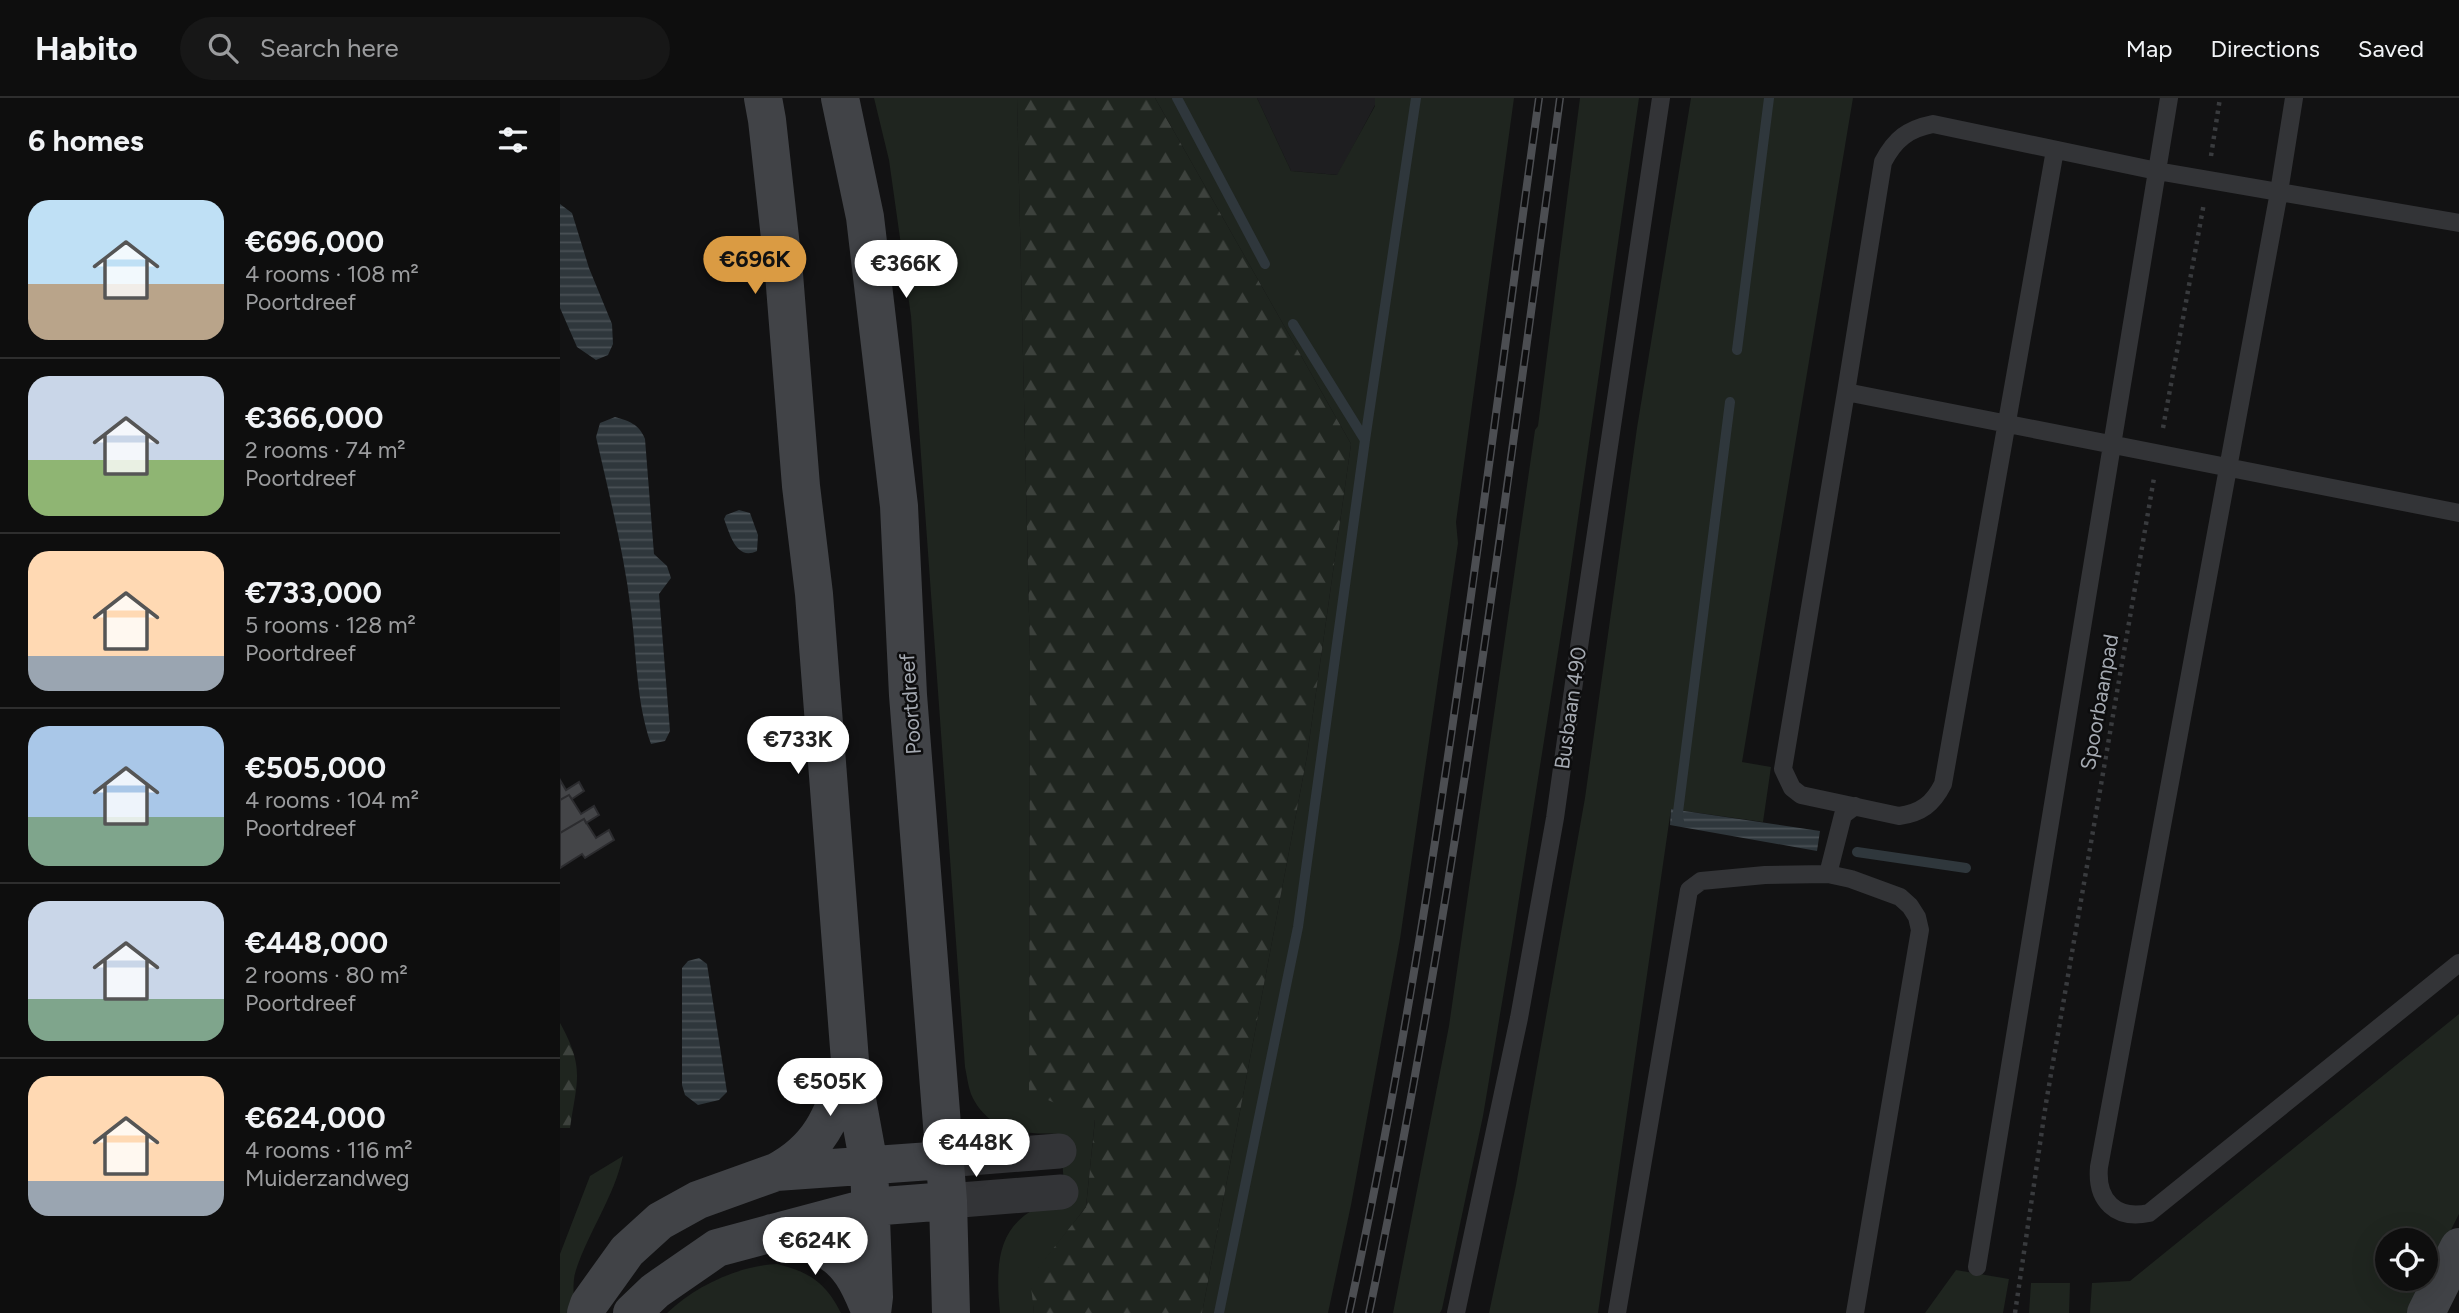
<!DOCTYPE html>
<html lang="en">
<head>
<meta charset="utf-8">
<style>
	:root { --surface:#0e0e0e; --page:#171717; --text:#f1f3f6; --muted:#9b9c9e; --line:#2e2e2e; --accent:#da9b43 }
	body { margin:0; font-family:Figtree,sans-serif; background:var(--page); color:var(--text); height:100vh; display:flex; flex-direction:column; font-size:26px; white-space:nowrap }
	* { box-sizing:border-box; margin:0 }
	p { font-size:23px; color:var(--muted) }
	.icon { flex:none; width:38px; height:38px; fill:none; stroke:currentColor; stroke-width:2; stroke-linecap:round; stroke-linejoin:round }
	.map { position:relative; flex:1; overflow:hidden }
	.panel { display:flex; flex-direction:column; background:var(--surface); width:560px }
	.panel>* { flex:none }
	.fabs { position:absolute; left:1815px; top:1130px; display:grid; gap:14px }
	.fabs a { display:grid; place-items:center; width:63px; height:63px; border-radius:50%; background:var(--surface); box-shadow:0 7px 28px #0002,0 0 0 2px var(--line); font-size:35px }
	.price { position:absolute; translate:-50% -60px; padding:0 16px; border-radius:24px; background:#fff; color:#222; font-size:23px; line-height:46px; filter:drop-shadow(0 2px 4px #0008) }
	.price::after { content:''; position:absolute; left:50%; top:42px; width:21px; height:16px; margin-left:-10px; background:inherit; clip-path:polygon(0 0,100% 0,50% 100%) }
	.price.on { background:var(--accent); color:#111 }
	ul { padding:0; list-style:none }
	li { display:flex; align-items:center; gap:21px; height:175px; padding:0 28px }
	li+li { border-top:2px solid var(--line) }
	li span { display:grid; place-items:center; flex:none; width:196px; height:140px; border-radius:21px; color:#555 }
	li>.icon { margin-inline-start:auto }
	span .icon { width:84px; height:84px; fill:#fffc; stroke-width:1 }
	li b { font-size:30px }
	h2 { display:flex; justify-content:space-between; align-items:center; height:84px; padding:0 28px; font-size:30px }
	header { display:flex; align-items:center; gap:42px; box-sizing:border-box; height:98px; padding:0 35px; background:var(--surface); border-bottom:2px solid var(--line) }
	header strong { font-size:33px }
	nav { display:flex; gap:38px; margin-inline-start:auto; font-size:24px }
	.search { width:490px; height:63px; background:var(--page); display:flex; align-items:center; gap:18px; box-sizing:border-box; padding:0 24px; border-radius:38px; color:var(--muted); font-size:26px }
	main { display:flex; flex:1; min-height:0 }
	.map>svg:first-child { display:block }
	.built { fill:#1e1e20 }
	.grass { fill:#1f251f }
	.forest { fill:url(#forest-firs) }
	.water { fill:url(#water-rules) }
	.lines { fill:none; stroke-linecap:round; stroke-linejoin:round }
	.stream { stroke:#2f373c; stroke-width:10 }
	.building { fill:#444548; stroke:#2c2c2f; stroke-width:2 }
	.path { stroke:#393b3e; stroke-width:4.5; stroke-dasharray:3.5 5; stroke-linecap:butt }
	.lane { stroke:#333437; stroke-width:18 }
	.street { stroke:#333437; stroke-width:35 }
	.secondary { stroke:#414347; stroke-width:38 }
	.rail-casing { stroke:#4c4e52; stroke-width:8 }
	.rail { stroke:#0d0d0e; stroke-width:5; stroke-dasharray:16; stroke-linecap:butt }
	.labels { text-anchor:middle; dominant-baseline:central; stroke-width:5; stroke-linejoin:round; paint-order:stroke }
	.street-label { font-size:21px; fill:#a5aab2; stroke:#0d0d0e }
</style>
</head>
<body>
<header>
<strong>Habito</strong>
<div class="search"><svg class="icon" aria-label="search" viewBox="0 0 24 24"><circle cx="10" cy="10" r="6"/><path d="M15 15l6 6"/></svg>Search here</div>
<nav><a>Map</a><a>Directions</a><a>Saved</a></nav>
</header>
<main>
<section class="panel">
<h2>6 homes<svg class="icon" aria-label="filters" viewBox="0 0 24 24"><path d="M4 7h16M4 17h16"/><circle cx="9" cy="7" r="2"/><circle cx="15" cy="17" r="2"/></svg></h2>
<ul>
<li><span style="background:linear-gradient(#bfe0f5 60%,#b9a48a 0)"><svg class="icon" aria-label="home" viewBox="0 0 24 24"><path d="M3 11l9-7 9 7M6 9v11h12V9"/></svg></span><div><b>€696,000</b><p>4 rooms · 108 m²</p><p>Poortdreef</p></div></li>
<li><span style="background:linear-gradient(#c9d6e8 60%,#8fb573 0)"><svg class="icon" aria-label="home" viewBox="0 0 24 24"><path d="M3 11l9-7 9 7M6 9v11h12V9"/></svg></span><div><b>€366,000</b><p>2 rooms · 74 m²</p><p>Poortdreef</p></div></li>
<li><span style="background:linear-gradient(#ffd9b3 75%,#9aa5b1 0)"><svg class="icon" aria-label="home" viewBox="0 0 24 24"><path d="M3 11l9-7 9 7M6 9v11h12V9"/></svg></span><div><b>€733,000</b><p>5 rooms · 128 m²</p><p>Poortdreef</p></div></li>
<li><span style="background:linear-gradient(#a9c7e8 65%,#7fa58c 0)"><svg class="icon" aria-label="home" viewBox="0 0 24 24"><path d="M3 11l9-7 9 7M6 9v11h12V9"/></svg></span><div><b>€505,000</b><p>4 rooms · 104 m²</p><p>Poortdreef</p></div></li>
<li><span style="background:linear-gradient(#c9d6e8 70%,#7fa58c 0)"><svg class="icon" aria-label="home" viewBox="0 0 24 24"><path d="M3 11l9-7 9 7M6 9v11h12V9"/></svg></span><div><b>€448,000</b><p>2 rooms · 80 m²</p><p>Poortdreef</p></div></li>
<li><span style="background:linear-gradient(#ffd9b3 75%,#9aa5b1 0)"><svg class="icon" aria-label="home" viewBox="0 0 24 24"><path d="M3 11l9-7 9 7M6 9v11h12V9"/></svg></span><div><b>€624,000</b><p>4 rooms · 116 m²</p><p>Muiderzandweg</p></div></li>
</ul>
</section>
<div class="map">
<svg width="1899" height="1215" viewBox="0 0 1899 1215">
	<defs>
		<pattern id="forest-firs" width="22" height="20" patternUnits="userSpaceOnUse" patternTransform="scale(1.75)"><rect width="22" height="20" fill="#1f251f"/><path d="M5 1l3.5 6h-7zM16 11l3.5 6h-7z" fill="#3d423d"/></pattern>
		<pattern id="water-rules" width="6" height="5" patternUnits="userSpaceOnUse" patternTransform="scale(1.75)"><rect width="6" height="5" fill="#2f373c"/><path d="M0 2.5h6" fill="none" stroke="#4a5156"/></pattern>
	</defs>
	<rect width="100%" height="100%" fill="#121213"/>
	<!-- built -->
	<path class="built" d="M 697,0 L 815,0 L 815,7 L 778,77 L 731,73 Z"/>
	<!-- grass -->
	<path class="grass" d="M 314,0 L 457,0 L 470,558 L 469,993 L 535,1021 L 526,1109 L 471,1180 L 474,1215 L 440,1215 C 434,1153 440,1117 505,1099 L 500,1036 C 465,1036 428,1035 411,996 C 408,988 407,978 405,969 L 351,218 L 329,62 Z
		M 595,0 L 697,0 L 731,73 L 777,77 L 815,8 L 815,0 L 954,0 L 896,424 L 898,445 L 840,841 L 791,1107 L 768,1215 L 642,1215 L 747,658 L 791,346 Z
		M 1020,0 L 1079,0 L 1005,510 L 952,845 L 923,1018 L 882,1211 L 880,1215 L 833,1215 L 889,928 L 975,332 L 978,328 Z
		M 1131,0 L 1293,0 L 1182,664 L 1211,669 L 1203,724 L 1111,711 L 1038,1215 L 929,1215 L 956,1087 L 1025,700 L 1077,330 Z
		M 1899,916 L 1899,1116 L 1866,1181 L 1866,1143 L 1827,1143 L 1827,1181 L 1865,1181 L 1848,1215 L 1530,1215 L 1532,1185 L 1570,1183 Z
		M 63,1058 C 54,1099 29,1133 16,1172 C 11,1186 16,1201 11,1215 L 0,1215 L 0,1156 L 30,1078 Z
		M 217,1166 C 250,1174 266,1185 281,1215 L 107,1215 C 136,1188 177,1168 217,1166 Z
		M 1396,1172 L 1449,1181 L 1443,1215 L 1365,1215 Z
		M 1471,1185 L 1510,1185 L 1509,1215 L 1469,1215 Z"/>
	<!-- forest -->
	<path class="forest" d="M 457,0 L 595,0 L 791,346 L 747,658 L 642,1215 L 474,1215 L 470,1180 L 526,1109 L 535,1022 L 469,994 L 470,558 Z
		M 0,925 C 25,970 17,982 10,1030 L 0,1030 Z"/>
	<!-- water -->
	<path class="water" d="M 0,106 L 12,115 L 29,170 L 52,226 L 53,246 L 48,257 L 36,262 L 17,249 L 0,210 Z
		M 55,319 C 69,323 79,326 85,341 L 94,456 L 107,468 L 111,480 L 99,496 L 110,633 L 105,643 L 91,646 C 76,603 77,558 71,513 C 64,454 49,396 36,339 L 40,325 Z
		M 179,412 L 190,415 L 198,437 L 197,453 C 176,463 170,436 164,421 L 166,417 Z
		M 1111,711 L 1260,733 L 1257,753 L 1110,727 Z
		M 139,860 L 147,866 L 167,994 L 159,1002 L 138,1007 L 125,997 L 122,987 L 122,870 L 128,863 Z"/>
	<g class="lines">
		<!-- stream -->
		<path class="stream" d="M 617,0 L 705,166
			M 733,226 L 805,342
			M 1177,252 L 1209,0
			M 1119,723 L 1117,722 L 1170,304
			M 1297,754 L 1406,770
			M 659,1215 L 738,829 L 805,342 L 856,0"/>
	</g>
	<!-- building -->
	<path class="building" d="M 0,682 L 6,692 L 19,684 L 24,693 L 12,701 L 9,697 L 0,702 Z
		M 9,697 L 21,716 L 34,708 L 39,717 L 26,725 L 24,721 L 0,735 L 0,702 Z
		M 24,721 L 36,740 L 49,732 L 54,742 L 25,760 L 22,756 L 0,770 L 0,735 Z"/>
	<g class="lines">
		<!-- path -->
		<path class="path" d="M 1651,58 L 1660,0
			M 1603,330 L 1644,105
			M 1455,1215 L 1486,1005 L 1594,380"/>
		<!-- lane -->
		<path class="lane" d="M 1734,0 L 1719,94 L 1539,1069 C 1536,1103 1556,1122 1589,1115 L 1899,865
			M 1899,125 L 1597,73 L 1373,26 C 1348,31 1335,41 1323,64 L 1286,294 L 1899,415
			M 1286,294 L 1223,671 L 1232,690 L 1241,697 L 1339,718 C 1361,715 1373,706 1383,686 L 1495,52
			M 1268,776 L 1283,717 L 1295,708
			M 1417,1169 L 1609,0
			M 896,1215 L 959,920 L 995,720 L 1020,542 L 1101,0
			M 1057,1215 L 1129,792 L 1141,783 L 1205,777 L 1268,776 L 1291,781 L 1340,799 L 1350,808 L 1357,819 L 1360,832 L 1295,1215"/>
		<!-- street -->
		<path class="street" d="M 385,1062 L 499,1053
			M 388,1103 L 501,1094"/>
		<!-- secondary -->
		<path class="secondary" d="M 203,0 L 207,22 L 224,176 L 241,388 L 254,496 L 290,963 L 309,1067 L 314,1199 L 312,1215
			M 280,0 L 305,119 L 339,408 L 348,597 L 388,1103 L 391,1215
			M 216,1074 C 265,1048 273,1013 290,965
			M 212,1135 C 226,1140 246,1143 259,1148 C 289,1161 300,1187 311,1215
			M 26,1215 L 29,1206 L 67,1153 L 100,1123 L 138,1102 L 216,1074 L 385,1062
			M 72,1215 L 95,1193 L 157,1150 L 310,1109 L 388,1103
			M 1866,1215 L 1899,1149"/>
		<defs>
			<path id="rail" d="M 789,1215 C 876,814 922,406 979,0
				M 809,1215 C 893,813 945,406 1000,0"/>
		</defs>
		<!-- rail casing -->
		<use href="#rail" class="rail-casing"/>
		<!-- rail -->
		<use href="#rail" class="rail"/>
	</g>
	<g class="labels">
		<!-- street labels -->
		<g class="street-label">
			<text transform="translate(1539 604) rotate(-80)">Spoorbaanpad</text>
			<text transform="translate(350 606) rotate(-94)">Poortdreef</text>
			<text transform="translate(1010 610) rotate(-82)">Busbaan 490</text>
		</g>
	</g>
</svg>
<div class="fabs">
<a><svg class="icon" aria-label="locate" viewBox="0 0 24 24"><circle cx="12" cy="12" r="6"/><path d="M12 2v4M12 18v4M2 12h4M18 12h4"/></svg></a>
</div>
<b class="price on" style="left:195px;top:198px">€696K</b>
<b class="price" style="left:346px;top:202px">€366K</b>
<b class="price" style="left:238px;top:678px">€733K</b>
<b class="price" style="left:270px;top:1020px">€505K</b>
<b class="price" style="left:416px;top:1081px">€448K</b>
<b class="price" style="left:255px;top:1179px">€624K</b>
</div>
</main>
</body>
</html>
